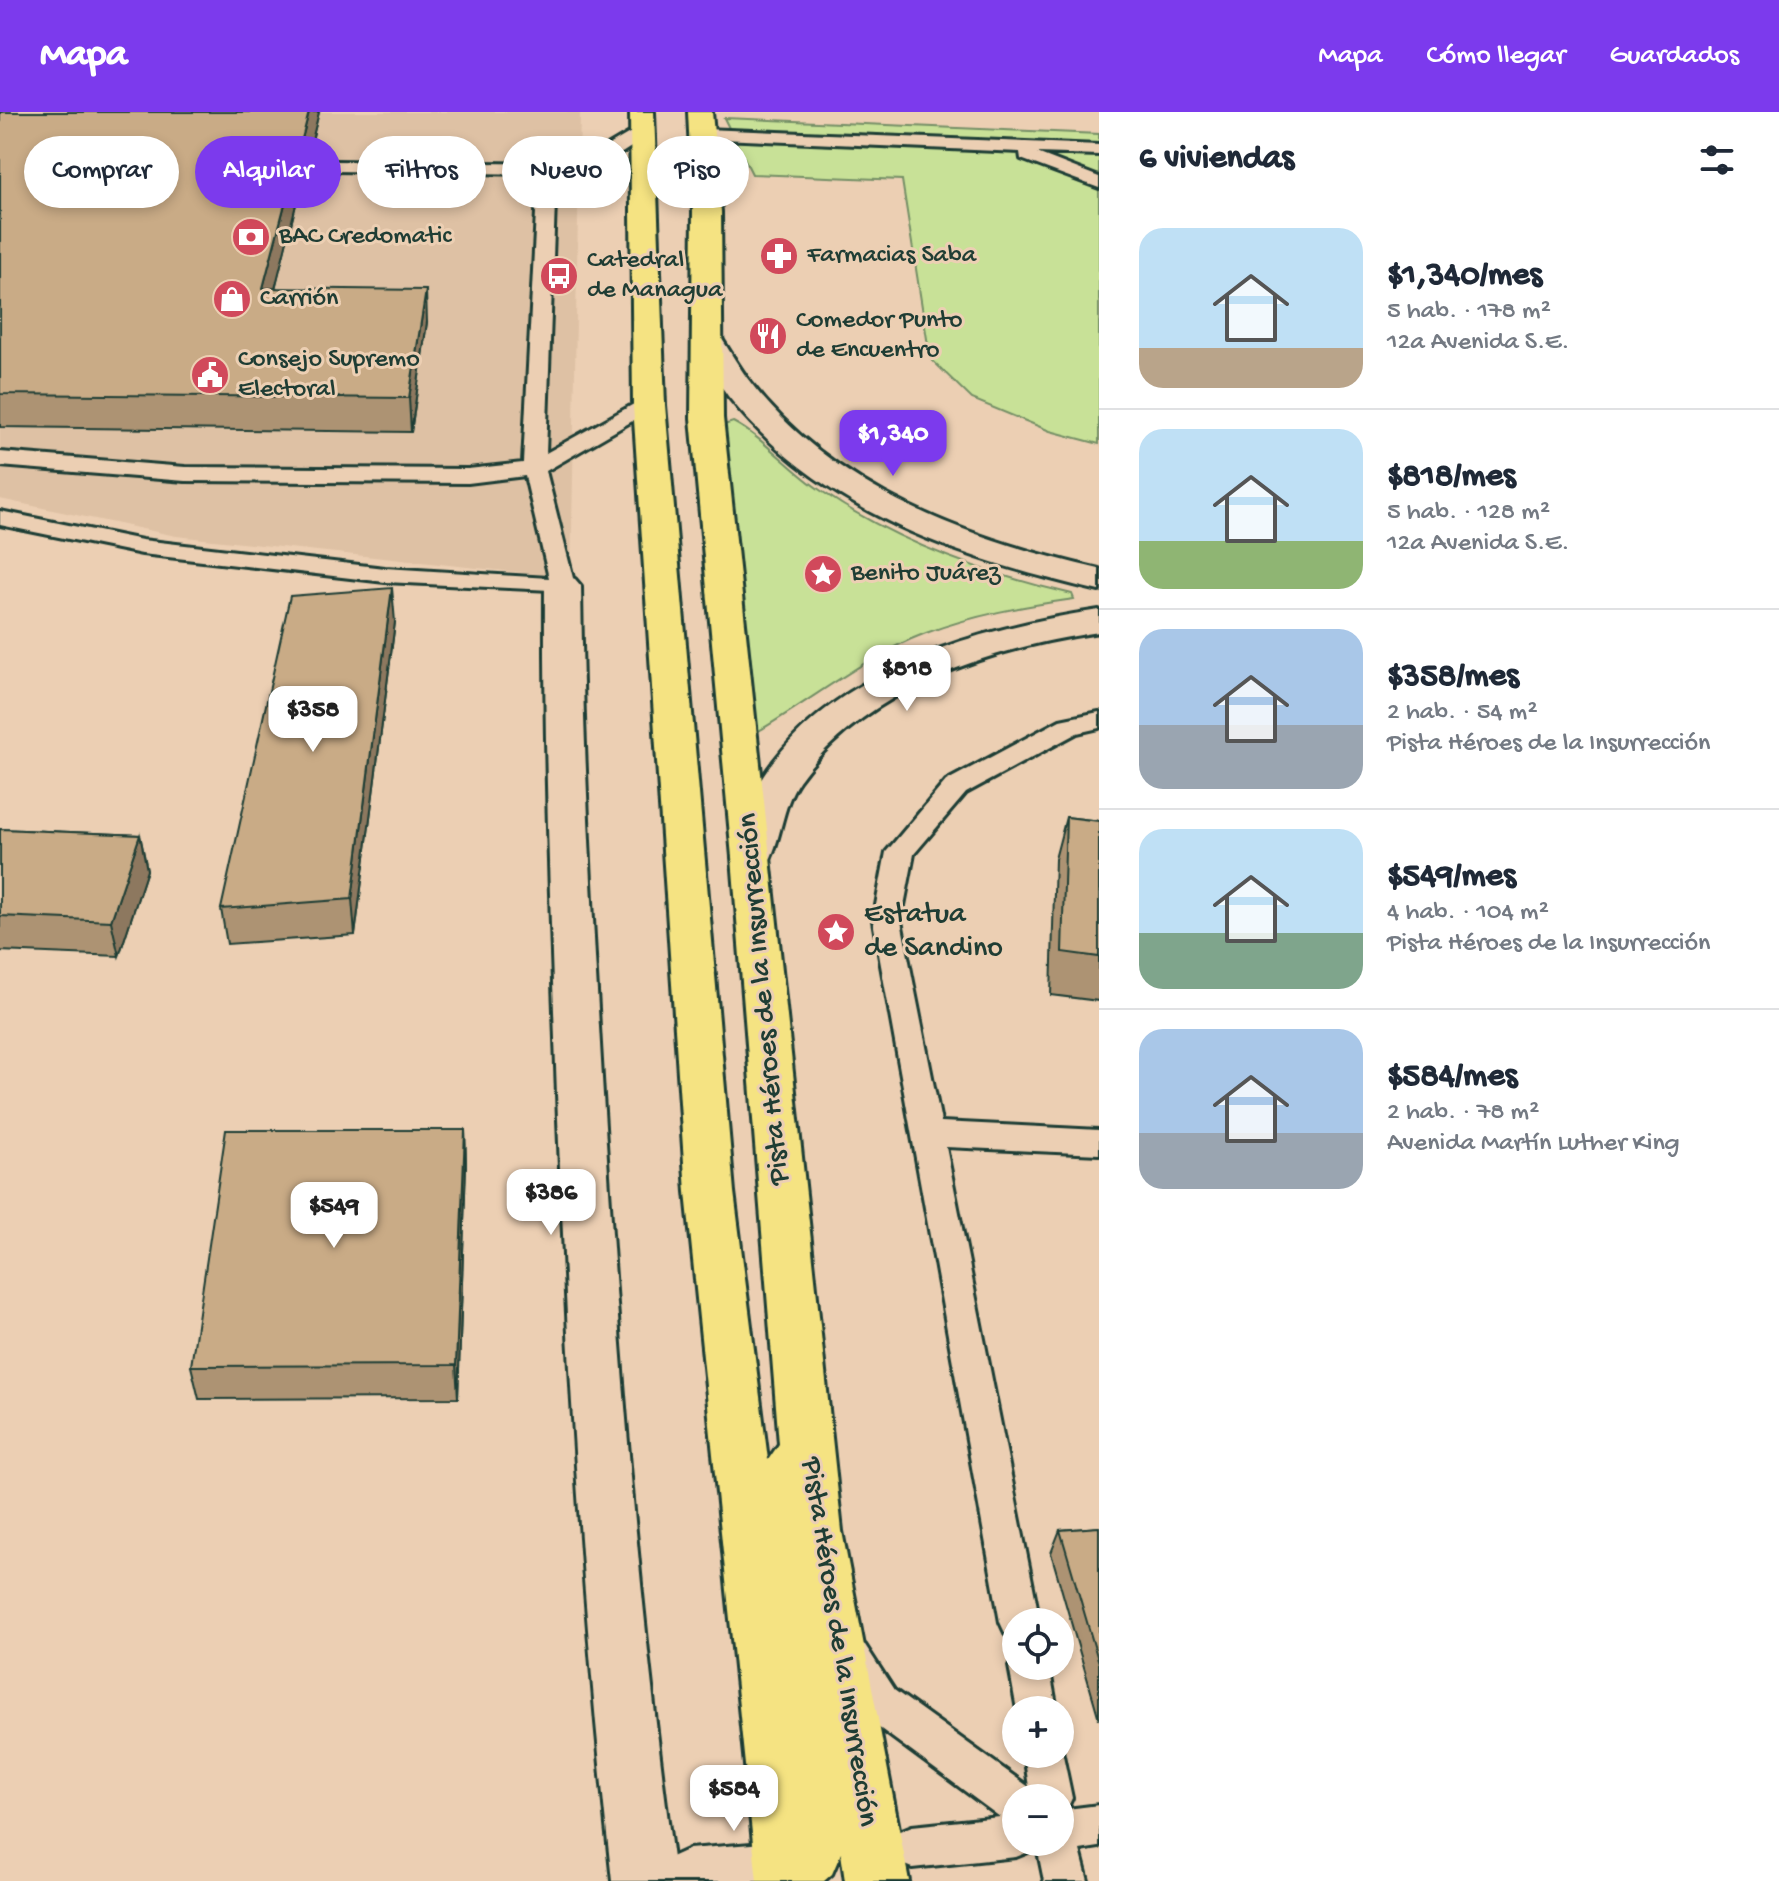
<!DOCTYPE html>
<html lang="es">
<head>
<meta charset="utf-8">
<style>
	:root { --surface:#fff; --page:#f6f6f7; --text:#1f2937; --muted:#747a83; --line:#e0e1e3; --accent:#7c3aed }
	body { margin:0; font-family:"Gochi Hand",sans-serif; background:var(--page); color:var(--text); height:100vh; display:flex; flex-direction:column; font-size:30px; white-space:nowrap }
	* { box-sizing:border-box; margin:0 }
	p { font-size:26px; color:var(--muted) }
	.icon { flex:none; width:44px; height:44px; fill:none; stroke:currentColor; stroke-width:2; stroke-linecap:round; stroke-linejoin:round }
	.map { position:relative; flex:1; overflow:hidden }
	.side { display:flex; flex-direction:column; background:var(--surface); width:680px }
	.side>* { flex:none }
	.guide { position:absolute; left:24px; top:24px; width:760px; height:72px; display:flex; gap:16px }
	.controls { position:absolute; left:1002px; top:1496px; display:grid; gap:16px }
	.controls a { display:grid; place-items:center; width:72px; height:72px; border-radius:50%; background:var(--surface); box-shadow:0 4px 12px #0003; font-size:40px }
	.price { position:absolute; translate:-50% -68px; padding:0 18px; border-radius:16px; background:#fff; color:#222; font-size:26px; line-height:52px; filter:drop-shadow(0 2px 4px #0008) }
	.price::after { content:''; position:absolute; left:50%; top:48px; width:24px; height:18px; margin-left:-12px; background:inherit; clip-path:polygon(0 0,100% 0,50% 100%) }
	.price.on { background:var(--accent); color:#fff }
	ul { padding:0; list-style:none }
	li { display:flex; align-items:center; gap:24px; height:200px; padding:0 40px }
	li+li { border-top:2px solid var(--line) }
	li span { display:grid; place-items:center; flex:none; width:224px; height:160px; border-radius:24px; color:#555 }
	li>.icon { margin-inline-start:auto }
	span .icon { width:96px; height:96px; fill:#fffc; stroke-width:1 }
	li b { font-size:34px }
	h2 { display:flex; justify-content:space-between; align-items:center; height:96px; padding:0 40px; font-size:34px }
	.chip { padding:0 28px; border-radius:36px; background:var(--surface); box-shadow:0 4px 12px #0003; font-size:28px; line-height:72px }
	.chip.on { background:var(--accent); color:#fff }
	header { display:flex; align-items:center; gap:48px; box-sizing:border-box; height:112px; padding:0 40px; background:var(--accent); color:#fff }
	header strong { font-size:38px }
	nav { display:flex; gap:44px; margin-inline-start:auto; font-size:28px }
	main { display:flex; flex:1; min-height:0 }
	.map>svg:first-child { display:block }
	.built { fill:#dec1a4 }
	.green { fill:#c8e197; stroke:#748f66; stroke-width:2 }
	.lines { fill:none; stroke-linecap:round; stroke-linejoin:round }
	.service-casing { stroke:#1f3d34; stroke-width:6 }
	.minor-casing { stroke:#1f3d34; stroke-width:6 }
	.tertiary-casing { stroke:#1f3d34; stroke-width:6 }
	.primary-casing { stroke:#1f3d34; stroke-width:6 }
	.service { fill:#eccfb3; fill-rule:evenodd }
	.minor { fill:#eccfb3; fill-rule:evenodd }
	.tertiary { fill:#eccfb3; fill-rule:evenodd }
	.primary { fill:#f5e382; fill-rule:evenodd }
	.wall { fill:#ad9373; stroke:#1f3d34; stroke-width:2 }
	.shaded-wall { fill:#8d785e; stroke:#1f3d34; stroke-width:2 }
	.building { fill:#c9ab86; stroke:#1f3d34; stroke-width:2 }
	.labels { text-anchor:middle; dominant-baseline:central; stroke-width:6; stroke-linejoin:round; paint-order:stroke }
	.far-poi-label { font-size:26px; fill:#1f3d34; stroke:#eccfb3; text-anchor:start }
	.poi-label { font-size:30px; fill:#1f3d34; stroke:#eccfb3; text-anchor:start }
	.street-label { font-size:30px; fill:#1f3d34; stroke:#eccfb3 }
</style>
</head>
<body>
<header>
<strong>Mapa</strong>
<nav><a>Mapa</a><a>Cómo llegar</a><a>Guardados</a></nav>
</header>
<main>
<div class="map">
<svg width="1099" height="1769" viewBox="0 0 1099 1769">
	<rect width="100%" height="100%" fill="#eccfb3"/>
	<filter id="ink" filterUnits="userSpaceOnUse"><feTurbulence type="fractalNoise" baseFrequency=".0125" numOctaves="2"/><feDisplacementMap in="SourceGraphic" scale="16" xChannelSelector="R" yChannelSelector="G"/><feConvolveMatrix kernelMatrix="1 2 1 2 8 2 1 2 1" color-interpolation-filters="sRGB"/></filter>
	<g filter="url(#ink)">
		<!-- built -->
		<path class="built" d="M 0,0 L 580,0 L 571,466 L 176,424 L 0,387 Z"/>
		<!-- green -->
		<path class="green" d="M 724,6 L 1099,22 L 1099,332 L 1050,319 L 972,287 L 930,246 L 902,68 L 752,62 Z
			M 733,310 C 764,326 790,358 820,378 C 894,429 985,462 1072,482 L 1074,487 C 1024,494 974,503 926,521 C 865,544 812,588 757,620 L 747,616 L 724,313 Z"/>
		<g class="lines">
			<defs>
				<path id="service" d="M 643,13 L 649,14 L 649,22 C 623,42 590,63 556,62 L 546,341 L 641,288 L 657,288 L 660,293 L 546,359 L 575,474 L 571,479 L 385,470 L 142,442 L 0,413 L 0,399 L 142,428 L 385,456 L 549,466 L 525,364 L 468,371 L 185,369 L 0,354 L 0,340 L 185,355 L 468,357 L 523,351 L 538,62 L 334,59 L 325,54 L 334,49 L 562,52 L 599,39 Z
					M 704,17 L 1099,33 L 1099,43 L 1037,41 L 1099,65 L 1099,76 L 1021,47 L 1020,40 L 698,26 L 695,22 Z
					M 1099,600 L 1099,616 L 1077,621 L 966,681 L 914,742 L 901,809 L 941,1010 L 1099,1018 L 1099,1042 L 946,1035 L 1040,1510 L 1016,1510 L 1016,1527 L 1006,1523 L 1000,1510 L 873,809 L 886,740 L 946,669 L 1060,608 Z
					M 851,1527 L 865,1533 L 894,1578 L 1029,1675 L 1024,1642 L 1060,1642 L 1060,1629 L 1072,1686 L 1067,1697 L 1099,1693 L 1099,1735 L 1080,1738 L 1088,1769 L 1044,1769 L 1036,1730 L 1060,1730 L 1060,1686 L 1016,1686 L 1016,1730 L 1035,1730 L 1031,1739 L 1016,1745 L 912,1756 L 897,1750 L 891,1735 L 897,1720 L 912,1714 L 1000,1705 L 866,1606 L 831,1546 L 837,1533 Z
					M 1015,1541 L 1016,1554 L 1049,1554 L 1057,1598 L 1017,1598 L 1009,1554 Z"/>
				<path id="minor" d="M 563,463 L 575,467 L 581,474 C 583,644 593,813 603,983 C 619,1246 640,1508 676,1769 L 612,1769 C 583,1507 567,1245 557,982 C 551,813 544,644 545,474 L 551,467 Z"/>
				<path id="tertiary" d="M 707,218 L 718,221 C 729,237 739,256 751,271 C 835,379 971,428 1099,457 L 1099,479 C 961,447 820,400 728,284 C 715,266 704,246 692,227 L 696,221 Z
					M 1099,498 L 1099,520 C 991,536 866,576 799,669 C 781,695 782,729 766,755 L 752,759 L 738,755 L 732,745 C 739,719 745,693 759,671 C 827,558 978,516 1099,498 Z
					M 787,1729 L 809,1738 L 818,1760 L 815,1769 L 657,1769 L 667,1747 L 689,1737 Z"/>
				<path id="primary" d="M 630,0 L 654,0 L 665,293 L 734,1080 L 768,1348 L 779,1332 L 732,745 L 691,306 L 693,100 L 688,0 L 712,0 L 721,100 L 723,306 L 842,1419 L 909,1769 L 845,1769 L 841,1741 L 832,1762 L 824,1769 L 757,1769 L 756,1760 L 686,1080 L 633,293 Z"/>
			</defs>
			<!-- service casing -->
			<use href="#service" class="service-casing"/>
			<!-- minor casing -->
			<use href="#minor" class="minor-casing"/>
			<!-- tertiary casing -->
			<use href="#tertiary" class="tertiary-casing"/>
			<!-- primary casing -->
			<use href="#primary" class="primary-casing"/>
			<!-- service -->
			<use href="#service" class="service"/>
			<!-- minor -->
			<use href="#minor" class="minor"/>
			<!-- tertiary -->
			<use href="#tertiary" class="tertiary"/>
			<!-- primary -->
			<use href="#primary" class="primary"/>
		</g>
		<!-- wall -->
		<path class="wall" d="M 0,0 L 319,0 L 275,176 L 427,210 L 411,320 L 0,315 Z
			M 395,510 L 355,823 L 227,832 L 221,797 Z
			M 1066,705 L 1099,709 L 1099,889 L 1051,883 L 1055,747 Z
			M 0,717 L 140,723 L 147,758 L 119,844 L 0,839 Z
			M 465,1018 L 466,1052 L 458,1286 L 199,1287 L 191,1254 Z
			M 1099,1415 L 1099,1607 L 1051,1441 L 1060,1418 Z"/>
		<!-- shaded-wall -->
		<path class="shaded-wall" d="M 309,0 L 319,0 L 267,209 L 263,176 Z
			M 426,178 L 427,210 L 411,320 L 409,286 Z
			M 392,476 L 395,510 L 355,823 L 352,787 Z
			M 140,723 L 147,758 L 119,844 L 111,809 Z
			M 465,1018 L 466,1052 L 458,1286 L 456,1253 Z"/>
		<!-- building -->
		<path class="building" d="M 0,0 L 309,0 L 263,176 L 426,178 L 409,286 L 0,282 Z
			M 392,476 L 352,787 L 221,797 L 290,484 Z
			M 1066,705 L 1099,709 L 1099,845 L 1062,840 Z
			M 0,717 L 140,723 L 111,809 L 0,804 Z
			M 226,1018 L 465,1018 L 456,1253 L 191,1254 Z
			M 1099,1415 L 1099,1551 L 1060,1418 Z"/>
	</g>
	<!-- icons -->
	<defs>
		<symbol id="bank-disc" viewBox="-11 -11 22 22"><circle r="9.5" fill="#d1495b" stroke="#eccfb3"/><path d="M-6-4H6V4H-6ZM0-2.3a2.3 2.3 0 1 0 0 4.6a2.3 2.3 0 1 0 0-4.6Z" fill="#fff"/></symbol>
		<symbol id="pharmacy-disc" viewBox="-11 -11 22 22"><circle r="9.5" fill="#d1495b" stroke="#eccfb3"/><path d="M-2-6h4v4h4v4h-4v4h-4v-4h-4v-4h4Z" fill="#fff"/></symbol>
		<symbol id="bus-disc" viewBox="-11 -11 22 22"><circle r="9.5" fill="#d1495b" stroke="#eccfb3"/><path d="M-5-6H5V4H4V6H2V4H-2V6H-4V4H-5ZM-3.5-4V0h7V-4ZM-3.5 1.2v1.5H-2V1.2ZM2 1.2v1.5H3.5V1.2Z" fill="#fff"/></symbol>
		<symbol id="shop-disc" viewBox="-11 -11 22 22"><circle r="9.5" fill="#d1495b" stroke="#eccfb3"/><path d="M-5-2.5h2.3a2.7 3.5 0 0 1 5.4 0H5L5.5 6h-11ZM-1.5-2.5h3a1.5 2.3 0 0 0-3 0Z" fill="#fff"/></symbol>
		<symbol id="restaurant-disc" viewBox="-11 -11 22 22"><circle r="9.5" fill="#d1495b" stroke="#eccfb3"/><path d="M-5-6h1v4h1v-4h1v4h1v-4h1v5L-1.5 .5V6h-2V.5L-5-1ZM5-6V6H3V1.5H1.5Q1.5-4 5-6Z" fill="#fff"/></symbol>
		<symbol id="civic-disc" viewBox="-11 -11 22 22"><circle r="9.5" fill="#d1495b" stroke="#eccfb3"/><path d="M-.6-6.5H3V-4.5H.6V-3L4-1V1h2V6H-6V1h2V-1L-.6-3ZM-1.2 2.5V6h2.4V2.5Z" fill="#fff"/></symbol>
		<symbol id="sight-disc" viewBox="-11 -11 22 22"><circle r="9.5" fill="#d1495b" stroke="#eccfb3"/><path d="M0-6L1.8-2.2L6-1.7L2.9 1.2L3.7 5.4L0 3.3L-3.7 5.4L-2.9 1.2L-6-1.7L-1.8-2.2Z" fill="#fff"/></symbol>
	</defs>
	<g fill-rule="evenodd">
		<use href="#bank-disc" x="229" y="103" width="44" height="44"/>
		<use href="#pharmacy-disc" x="757" y="122" width="44" height="44"/>
		<use href="#bus-disc" x="537" y="142" width="44" height="44"/>
		<use href="#shop-disc" x="210" y="165" width="44" height="44"/>
		<use href="#restaurant-disc" x="746" y="202" width="44" height="44"/>
		<use href="#civic-disc" x="188" y="241" width="44" height="44"/>
		<use href="#sight-disc" x="801" y="440" width="44" height="44"/>
		<use href="#sight-disc" x="814" y="798" width="44" height="44"/>
	</g>
	<g class="labels">
		<!-- far-poi labels -->
		<g class="far-poi-label">
			<text x="279" y="125">BAC Credomatic</text>
			<text x="807" y="144">Farmacias Saba</text>
			<text x="587" y="149">Catedral<tspan x="587" dy="30">de Managua</tspan></text>
			<text x="260" y="187">Carrión</text>
			<text x="796" y="209">Comedor Punto<tspan x="796" dy="30">de Encuentro</tspan></text>
			<text x="238" y="248">Consejo Supremo<tspan x="238" dy="30">Electoral</tspan></text>
			<text x="851" y="462">Benito Juárez</text>
		</g>
		<!-- poi labels -->
		<g class="poi-label">
			<text x="864" y="803">Estatua<tspan x="864" dy="34">de Sandino</tspan></text>
		</g>
		<!-- street labels -->
		<g class="street-label">
			<text transform="translate(765 887) rotate(-95)">Pista Héroes de la Insurrección</text>
			<text transform="translate(838 1530) rotate(81)">Pista Héroes de la Insurrección</text>
		</g>
	</g>
</svg>
<div class="controls">
<a><svg class="icon" aria-label="locate" viewBox="0 0 24 24"><circle cx="12" cy="12" r="6"/><path d="M12 2v4M12 18v4M2 12h4M18 12h4"/></svg></a>
<a>+</a>
<a>−</a>
</div>
<b class="price on" style="left:893px;top:366px">$1,340</b>
<b class="price" style="left:907px;top:601px">$818</b>
<b class="price" style="left:313px;top:642px">$358</b>
<b class="price" style="left:551px;top:1125px">$386</b>
<b class="price" style="left:334px;top:1138px">$549</b>
<b class="price" style="left:734px;top:1721px">$584</b>
<div class="guide">
<a class="chip">Comprar</a>
<a class="chip on">Alquilar</a>
<a class="chip">Filtros</a>
<a class="chip">Nuevo</a>
<a class="chip">Piso</a>
</div>
</div>
<section class="side">
<h2>6 viviendas<svg class="icon" aria-label="filters" viewBox="0 0 24 24"><path d="M4 7h16M4 17h16"/><circle cx="9" cy="7" r="2"/><circle cx="15" cy="17" r="2"/></svg></h2>
<ul>
<li><span style="background:linear-gradient(#bfe0f5 75%,#b9a48a 0)"><svg class="icon" aria-label="home" viewBox="0 0 24 24"><path d="M3 11l9-7 9 7M6 9v11h12V9"/></svg></span><div><b>$1,340/mes</b><p>5 hab. · 178 m²</p><p>12a Avenida S.E.</p></div></li>
<li><span style="background:linear-gradient(#bfe0f5 70%,#8fb573 0)"><svg class="icon" aria-label="home" viewBox="0 0 24 24"><path d="M3 11l9-7 9 7M6 9v11h12V9"/></svg></span><div><b>$818/mes</b><p>5 hab. · 128 m²</p><p>12a Avenida S.E.</p></div></li>
<li><span style="background:linear-gradient(#a9c7e8 60%,#9aa5b1 0)"><svg class="icon" aria-label="home" viewBox="0 0 24 24"><path d="M3 11l9-7 9 7M6 9v11h12V9"/></svg></span><div><b>$358/mes</b><p>2 hab. · 54 m²</p><p>Pista Héroes de la Insurrección</p></div></li>
<li><span style="background:linear-gradient(#bfe0f5 65%,#7fa58c 0)"><svg class="icon" aria-label="home" viewBox="0 0 24 24"><path d="M3 11l9-7 9 7M6 9v11h12V9"/></svg></span><div><b>$549/mes</b><p>4 hab. · 104 m²</p><p>Pista Héroes de la Insurrección</p></div></li>
<li><span style="background:linear-gradient(#a9c7e8 65%,#9aa5b1 0)"><svg class="icon" aria-label="home" viewBox="0 0 24 24"><path d="M3 11l9-7 9 7M6 9v11h12V9"/></svg></span><div><b>$584/mes</b><p>2 hab. · 78 m²</p><p>Avenida Martín Luther King</p></div></li>
</ul>
</section>
</main>
</body>
</html>
